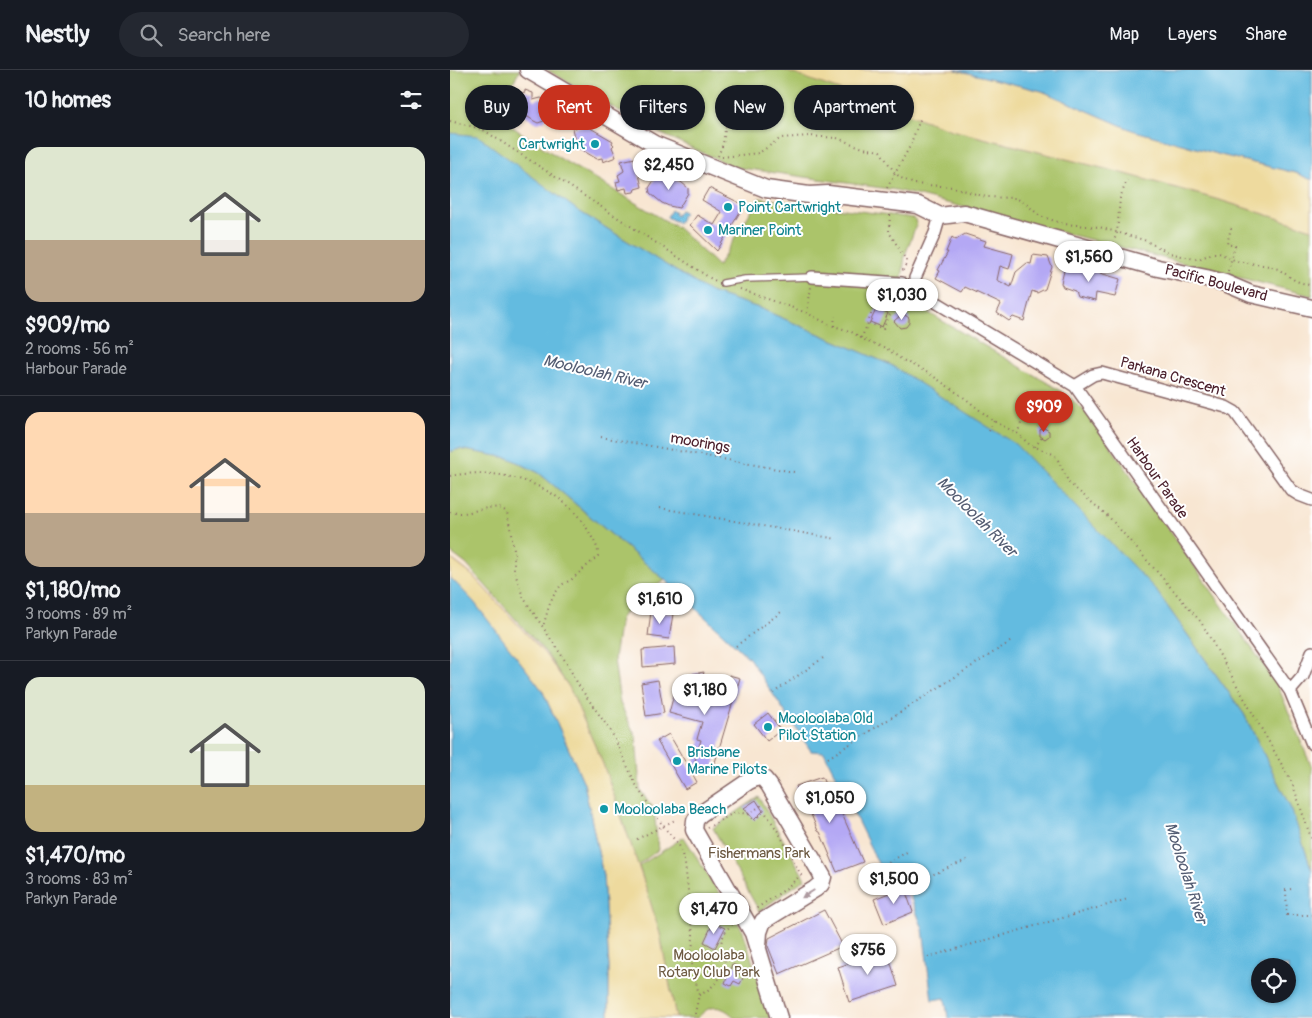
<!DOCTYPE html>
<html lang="en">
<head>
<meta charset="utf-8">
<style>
	:root { --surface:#171b24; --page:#242831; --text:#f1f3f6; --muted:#9ea1a6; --line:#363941; --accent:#c8321e }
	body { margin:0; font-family:Pangolin,sans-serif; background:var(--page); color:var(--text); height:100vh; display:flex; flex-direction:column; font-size:19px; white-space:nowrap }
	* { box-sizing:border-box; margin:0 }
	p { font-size:16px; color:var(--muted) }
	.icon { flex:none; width:28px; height:28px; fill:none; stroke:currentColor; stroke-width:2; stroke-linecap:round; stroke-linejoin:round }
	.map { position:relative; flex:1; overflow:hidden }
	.panel { display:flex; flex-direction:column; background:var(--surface); width:450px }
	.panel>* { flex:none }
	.hud { position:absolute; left:15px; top:15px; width:475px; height:45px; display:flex; gap:10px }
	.fabs { position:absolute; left:801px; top:888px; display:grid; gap:10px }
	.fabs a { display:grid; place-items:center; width:45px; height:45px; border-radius:50%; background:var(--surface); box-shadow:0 1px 4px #0004; font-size:25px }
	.price { position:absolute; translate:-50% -42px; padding:0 11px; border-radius:18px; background:#fff; color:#222; font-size:16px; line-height:32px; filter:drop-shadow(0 1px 2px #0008) }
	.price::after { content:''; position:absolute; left:50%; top:30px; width:15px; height:11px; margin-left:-8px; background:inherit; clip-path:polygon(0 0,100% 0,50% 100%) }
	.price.selected { background:var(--accent); color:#fff }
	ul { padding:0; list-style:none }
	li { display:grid; align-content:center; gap:10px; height:265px; padding:0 25px }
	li+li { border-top:1px solid var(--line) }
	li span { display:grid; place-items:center; height:155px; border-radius:15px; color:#555 }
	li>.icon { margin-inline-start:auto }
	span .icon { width:90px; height:90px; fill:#fffc; stroke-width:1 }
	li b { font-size:21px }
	h2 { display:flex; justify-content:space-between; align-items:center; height:60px; padding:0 25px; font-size:21px }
	.pill { padding:0 18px; border-radius:22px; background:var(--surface); box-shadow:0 1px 4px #0004; font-size:18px; line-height:45px }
	.pill.selected { background:var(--accent); color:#fff }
	header { display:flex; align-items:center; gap:30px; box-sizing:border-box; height:70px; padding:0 25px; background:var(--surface); border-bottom:1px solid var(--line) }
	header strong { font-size:24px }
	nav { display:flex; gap:28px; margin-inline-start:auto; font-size:18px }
	.search { width:350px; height:45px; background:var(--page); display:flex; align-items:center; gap:12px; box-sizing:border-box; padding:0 18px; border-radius:28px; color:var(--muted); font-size:19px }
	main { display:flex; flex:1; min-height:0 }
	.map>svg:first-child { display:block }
	.green { fill:#abc46a; stroke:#7a724a }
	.sand { fill:#eeda9e; stroke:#9c7c64 }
	.water { fill:#63bbe0; stroke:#566d86; fill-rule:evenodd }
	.building { fill:#b4a8f4 }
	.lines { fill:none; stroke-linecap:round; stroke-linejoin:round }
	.lane-casing { stroke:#876565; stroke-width:8 }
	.street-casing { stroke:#876565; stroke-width:14 }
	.secondary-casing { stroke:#876565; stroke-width:19 }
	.path { stroke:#876565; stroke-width:2; stroke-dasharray:1 4; stroke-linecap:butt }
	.lane { stroke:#fff; stroke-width:5.5 }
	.street { stroke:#fff; stroke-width:11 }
	.secondary { stroke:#fff; stroke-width:16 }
	.oneway { fill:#ae9aa0 }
	.culture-dot { fill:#0f9aa8; stroke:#fff; stroke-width:2 }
	.labels { text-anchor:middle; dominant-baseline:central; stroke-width:4; stroke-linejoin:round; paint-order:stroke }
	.culture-label { font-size:15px; fill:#0d838f; stroke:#fff; text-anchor:start }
	.street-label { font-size:15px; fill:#4a1f2b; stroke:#fff }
	.park-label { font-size:15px; fill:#6c5941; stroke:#fff }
	.water-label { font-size:16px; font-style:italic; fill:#545d73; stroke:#fff }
</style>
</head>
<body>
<header>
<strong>Nestly</strong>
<div class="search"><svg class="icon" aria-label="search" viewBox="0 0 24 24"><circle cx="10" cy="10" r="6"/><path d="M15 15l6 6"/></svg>Search here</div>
<nav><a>Map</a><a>Layers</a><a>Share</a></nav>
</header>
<main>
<section class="panel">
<h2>10 homes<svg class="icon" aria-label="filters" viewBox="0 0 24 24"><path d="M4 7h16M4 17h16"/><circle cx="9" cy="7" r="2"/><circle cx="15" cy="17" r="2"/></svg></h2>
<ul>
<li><span style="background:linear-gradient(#dfe7d0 60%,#b9a48a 0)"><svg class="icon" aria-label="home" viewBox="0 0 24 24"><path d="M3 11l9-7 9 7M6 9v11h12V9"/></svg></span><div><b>$909/mo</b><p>2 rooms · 56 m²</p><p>Harbour Parade</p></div></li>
<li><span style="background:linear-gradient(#ffd9b3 65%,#b9a48a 0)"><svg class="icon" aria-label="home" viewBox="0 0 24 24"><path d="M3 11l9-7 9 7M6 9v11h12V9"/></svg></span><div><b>$1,180/mo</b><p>3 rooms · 89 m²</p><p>Parkyn Parade</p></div></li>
<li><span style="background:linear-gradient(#dfe7d0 70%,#c2b280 0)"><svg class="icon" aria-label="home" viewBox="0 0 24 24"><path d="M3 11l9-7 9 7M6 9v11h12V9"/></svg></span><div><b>$1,470/mo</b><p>3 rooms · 83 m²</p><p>Parkyn Parade</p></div></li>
</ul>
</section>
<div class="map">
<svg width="862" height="948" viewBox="0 0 862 948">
	<rect width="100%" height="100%" fill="#fff"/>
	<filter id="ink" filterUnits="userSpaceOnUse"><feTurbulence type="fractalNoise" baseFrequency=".02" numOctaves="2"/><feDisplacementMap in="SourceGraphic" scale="10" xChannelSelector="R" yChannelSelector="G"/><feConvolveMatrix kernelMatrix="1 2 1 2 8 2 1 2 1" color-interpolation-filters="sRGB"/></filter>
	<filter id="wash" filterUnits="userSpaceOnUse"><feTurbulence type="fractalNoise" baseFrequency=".0096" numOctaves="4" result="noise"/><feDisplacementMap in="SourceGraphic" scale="20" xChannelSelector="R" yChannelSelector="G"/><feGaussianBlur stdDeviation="1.12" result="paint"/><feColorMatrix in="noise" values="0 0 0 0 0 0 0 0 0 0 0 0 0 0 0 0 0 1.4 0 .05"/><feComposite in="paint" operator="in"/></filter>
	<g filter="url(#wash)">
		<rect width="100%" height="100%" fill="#f8e6d2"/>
		<!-- green -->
		<path class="green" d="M 0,0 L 70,0 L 47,41 L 58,54 L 111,89 L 228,158 L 268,196 L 309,128 L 463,148 L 467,153 L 455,185 L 450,226 L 613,322 L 638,344 L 827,614 L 862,698 L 862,801 L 842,741 L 794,644 L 705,519 L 441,295 L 309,238 L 260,222 L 127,140 L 28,67 L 0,63 Z
			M 97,0 L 333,0 L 502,60 L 676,104 L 773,131 L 862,159 L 862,226 L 446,120 L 284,97 L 203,60 Z
			M 9,379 L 59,388 L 89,403 L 215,510 L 183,531 L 170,549 L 164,589 L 170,633 L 186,667 L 190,720 L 204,739 L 208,780 L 188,795 L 153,694 L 119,617 L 96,583 L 16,494 L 0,482 L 0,382 Z
			M 309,727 L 355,809 L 309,841 L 263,758 Z
			M 234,767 L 293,861 L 320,948 L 285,948 C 273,935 259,933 248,948 L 226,948 L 210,864 L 189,796 Z"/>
		<!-- sand -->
		<path class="sand" d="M 333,0 L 506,0 L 519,3 L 592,21 L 682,60 L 771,85 L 846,103 L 862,110 L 862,159 L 773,131 L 676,104 L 502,60 Z
			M 0,488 L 22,505 L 95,584 L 119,617 L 153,694 L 196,818 L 210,864 L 226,948 L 159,948 L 159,897 L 153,806 L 134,713 L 92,620 L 63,583 L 0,535 Z"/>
		<!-- water -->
		<path class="water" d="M 506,0 L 862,0 L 862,110 L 846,103 L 771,85 L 682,60 L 592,21 Z
			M 0,63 L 28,66 L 127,140 L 260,222 L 309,238 L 441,295 L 565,374 L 705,519 L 794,644 L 842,741 L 862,801 L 862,948 L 498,948 L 495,928 L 482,930 L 473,859 L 455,813 L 440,818 L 374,682 L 361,681 L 299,588 L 215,510 L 89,403 L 59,388 L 9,379 L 0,382 ZM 810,896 L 838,896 L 838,924 L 810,924 Z
			M 221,140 L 225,142 L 224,144 L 226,146 L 230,140 L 234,142 L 228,153 L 217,147 Z
			M 0,507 L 24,532 L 92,620 L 134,713 L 153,806 L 159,897 L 159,948 L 0,948 Z"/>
		<g id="blocks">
			<!-- building -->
			<path class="building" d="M 75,20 L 83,23 L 83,30 L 91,28 L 97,31 L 95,34 L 97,46 L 94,51 L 88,53 L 84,51 L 72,43 L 72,40 L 64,40 L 61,37 L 61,31 L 64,25 L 75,22 Z
				M 135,55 L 163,71 L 162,73 L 164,75 L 162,77 L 166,87 L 153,92 L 152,88 L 147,89 L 127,77 L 122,59 Z
				M 185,88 L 192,117 L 185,119 L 184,122 L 177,123 L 176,118 L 168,120 L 166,112 L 170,111 L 168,105 L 174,101 L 171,91 Z
				M 212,103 L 221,107 L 222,109 L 231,112 L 238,118 L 238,123 L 229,138 L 219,136 L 212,133 L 200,123 L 199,118 L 208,104 Z
				M 259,118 L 294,135 L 267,181 L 240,155 L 247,145 L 264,155 L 272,142 L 252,130 Z
				M 515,164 L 536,171 L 534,176 L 563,184 L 559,199 L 550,196 L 547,210 L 561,217 L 566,202 L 577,193 L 581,194 L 583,185 L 598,187 L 602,197 L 595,219 L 587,223 L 582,221 L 574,251 L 563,247 L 559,251 L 547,243 L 551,234 L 515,217 L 512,222 L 486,208 L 490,201 L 488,200 L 498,182 L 496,182 L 502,167 L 506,170 Z
				M 616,193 L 670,209 L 665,227 L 646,223 L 645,231 L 627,227 L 625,221 L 613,217 L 611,213 Z
				M 427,238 L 438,243 L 432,257 L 420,252 Z
				M 451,245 L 455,245 L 459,248 L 459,253 L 456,257 L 450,258 L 444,251 Z
				M 594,358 L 599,361 L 599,366 L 595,369 L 590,366 L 590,360 Z
				M 201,541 L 223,544 L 219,569 L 198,566 Z
				M 224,577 L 225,594 L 193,597 L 192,580 Z
				M 254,602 L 247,627 L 267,633 L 270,624 L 273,625 L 279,605 L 290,608 L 263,699 L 244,694 L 251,670 L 247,669 L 252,652 L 219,643 L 227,613 L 240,617 L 243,604 Z
				M 208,610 L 214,643 L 196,646 L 191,613 Z
				M 318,643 L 331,660 L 317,671 L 304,654 Z
				M 219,664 L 247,712 L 235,719 L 207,671 Z
				M 372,707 L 382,732 L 389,737 L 413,792 L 387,802 L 370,762 L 368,761 L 360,742 L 357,743 L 346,716 Z
				M 306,730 L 313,741 L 304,750 L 294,738 Z
				M 454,817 L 463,842 L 434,854 L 424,829 Z
				M 374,840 L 393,876 L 329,904 L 318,876 L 319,868 Z
				M 263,853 L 275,858 L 265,878 L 254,872 Z
				M 437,881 L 448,916 L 399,932 L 388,897 Z
				M 282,894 L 289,897 L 287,903 L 294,906 L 290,914 L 284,911 L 281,916 L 275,913 Z"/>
		</g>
	</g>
	<g filter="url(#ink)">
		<use href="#blocks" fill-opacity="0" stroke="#876565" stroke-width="1"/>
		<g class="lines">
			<defs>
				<path id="lane" d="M 273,213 L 295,209 L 362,207"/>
				<path id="street" d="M 362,207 L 452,213
					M 465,208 L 485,163 L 490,146
					M 466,220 L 625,316 L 840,621 L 862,674
					M 625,316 L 643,305 L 652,303 L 776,337 L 785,342 L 841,420 L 849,425 L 862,430
					M 840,621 L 853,606 L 862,582"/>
				<path id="secondary" d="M 78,0 L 204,74 L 316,119 L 359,125 L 378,124 L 468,135 L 490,146 L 514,143 L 708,198 L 756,208 L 775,213 L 801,224 L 862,238
					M 308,876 L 309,862 L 313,851 L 365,819 L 371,814 L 373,807 L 319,715 L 314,709 L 308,707 L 299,711 L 249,745 L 245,751 L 244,760 L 303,863 L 329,948"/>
			</defs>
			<!-- lane casing -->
			<use href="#lane" class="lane-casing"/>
			<!-- street casing -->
			<use href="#street" class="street-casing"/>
			<!-- secondary casing -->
			<use href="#secondary" class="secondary-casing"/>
			<!-- path -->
			<path class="path" d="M 0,51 L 32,59 L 260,208 L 266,211
				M 268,86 L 273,74 L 280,25
				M 272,87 L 309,83 L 331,68 L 359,66 L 387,68 L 413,78 L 430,81 L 445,103 L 451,108 L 464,114 L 503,117 L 536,127 L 565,128 L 574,132 L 590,146 L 614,154 L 649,157 L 694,170 L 720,183 L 744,189 L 749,189 L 763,183 L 769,183 L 786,191 L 819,196 L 828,199 L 846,211 L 862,216
				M 437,118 L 459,78 L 471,47
				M 440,145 L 439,162 L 456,190 L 456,194 L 452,202
				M 663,173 L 667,163 L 670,128 L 677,110
				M 778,201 L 785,176 L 777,174 L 781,158
				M 290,219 L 357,243 L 380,255 L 400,261 L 418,272 L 436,278 L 451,289 L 480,304 L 516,329 L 542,350 L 568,364 L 580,375 L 603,384 L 607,388 L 619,413 L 659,447 L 751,552 L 841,711 C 849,730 854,750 862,770
				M 357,243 L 361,217
				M 419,253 L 433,259 L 442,240 L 444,222
				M 384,256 L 385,246
				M 411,268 C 417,257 425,237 425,224
				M 539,361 L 544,351
				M 567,364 L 572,351
				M 151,367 L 344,402
				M 585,377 L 592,367
				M 0,406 C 51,396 112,414 139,462 C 143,470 149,477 148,486 L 121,510 L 111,515 L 104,525 L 99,536 L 93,557
				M 210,438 L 387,469
				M 0,442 C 4,443 9,443 13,443 C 27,442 44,432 57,442 L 64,479 L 64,500 L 73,527 L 116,592 L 129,616 L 162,663 L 187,717 L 213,756 L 229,775 L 235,794 L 243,865 L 242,894 L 249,925 L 244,948
				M 286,576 L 331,542
				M 323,623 L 376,586
				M 378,688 L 563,570
				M 298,744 L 304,751 L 314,741
				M 257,758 L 285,742 L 298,744 L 311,736 L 329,763 L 351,805 L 334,820 L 304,840
				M 187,769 L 225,750
				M 430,798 L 460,780
				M 456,816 L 519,789
				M 841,819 L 836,820 L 837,845 L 862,845
				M 478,887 L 678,829
				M 249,925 C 260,921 275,906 275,893 C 275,888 272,882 271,877 C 270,870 277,857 283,854"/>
			<!-- lane -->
			<use href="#lane" class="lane"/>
			<!-- street -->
			<use href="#street" class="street"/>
			<!-- secondary -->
			<use href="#secondary" class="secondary"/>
		</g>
		<!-- one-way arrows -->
		<defs><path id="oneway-solid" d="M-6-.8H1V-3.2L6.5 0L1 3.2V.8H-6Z" transform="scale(1.25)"/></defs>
		<use class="oneway" href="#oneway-solid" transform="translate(358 824) rotate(148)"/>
	</g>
	<!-- markers -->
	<g class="culture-dot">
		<circle cx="145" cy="74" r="5"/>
		<circle cx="278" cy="137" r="5"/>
		<circle cx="258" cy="160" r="5"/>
		<circle cx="318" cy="657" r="5"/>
		<circle cx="227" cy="691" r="5"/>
		<circle cx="154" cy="739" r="5"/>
	</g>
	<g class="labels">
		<!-- culture labels -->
		<g class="culture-label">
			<text x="135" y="74" text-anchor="end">Cartwright</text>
			<text x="288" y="137">Point Cartwright</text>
			<text x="268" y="160">Mariner Point</text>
			<text x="328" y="648">Mooloolaba Old<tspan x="328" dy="17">Pilot Station</tspan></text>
			<text x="237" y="682">Brisbane<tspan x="237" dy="17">Marine Pilots</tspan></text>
			<text x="164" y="739">Mooloolaba Beach</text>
		</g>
		<!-- street labels -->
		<g class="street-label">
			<text transform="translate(766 213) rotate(15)">Pacific Boulevard</text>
			<text transform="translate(723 307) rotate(16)">Parkana Crescent</text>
			<text transform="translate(250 373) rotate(10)">moorings</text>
			<text transform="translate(707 408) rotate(55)">Harbour Parade</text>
		</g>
		<!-- park labels -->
		<g class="park-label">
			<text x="309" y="783">Fishermans Park</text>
			<text x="259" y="885">Mooloolaba<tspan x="259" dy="17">Rotary Club Park</tspan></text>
		</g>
		<!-- water labels -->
		<g class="water-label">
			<text transform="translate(145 302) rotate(13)">Mooloolah River</text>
			<text transform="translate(527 447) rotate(45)">Mooloolah River</text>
			<text transform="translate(736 803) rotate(72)">Mooloolah River</text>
		</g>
	</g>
</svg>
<div class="fabs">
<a><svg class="icon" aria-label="locate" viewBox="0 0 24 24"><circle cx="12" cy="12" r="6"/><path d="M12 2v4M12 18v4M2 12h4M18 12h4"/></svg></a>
</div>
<b class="price" style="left:219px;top:121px">$2,450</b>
<b class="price" style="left:639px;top:213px">$1,560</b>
<b class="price" style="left:452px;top:251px">$1,030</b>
<b class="price selected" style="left:594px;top:363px">$909</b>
<b class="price" style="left:210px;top:555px">$1,610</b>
<b class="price" style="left:255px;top:646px">$1,180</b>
<b class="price" style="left:380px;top:754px">$1,050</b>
<b class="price" style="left:444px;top:835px">$1,500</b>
<b class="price" style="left:264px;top:865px">$1,470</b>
<b class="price" style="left:418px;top:906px">$756</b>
<div class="hud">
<a class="pill">Buy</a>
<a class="pill selected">Rent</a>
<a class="pill">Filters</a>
<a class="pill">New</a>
<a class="pill">Apartment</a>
</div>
</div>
</main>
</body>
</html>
